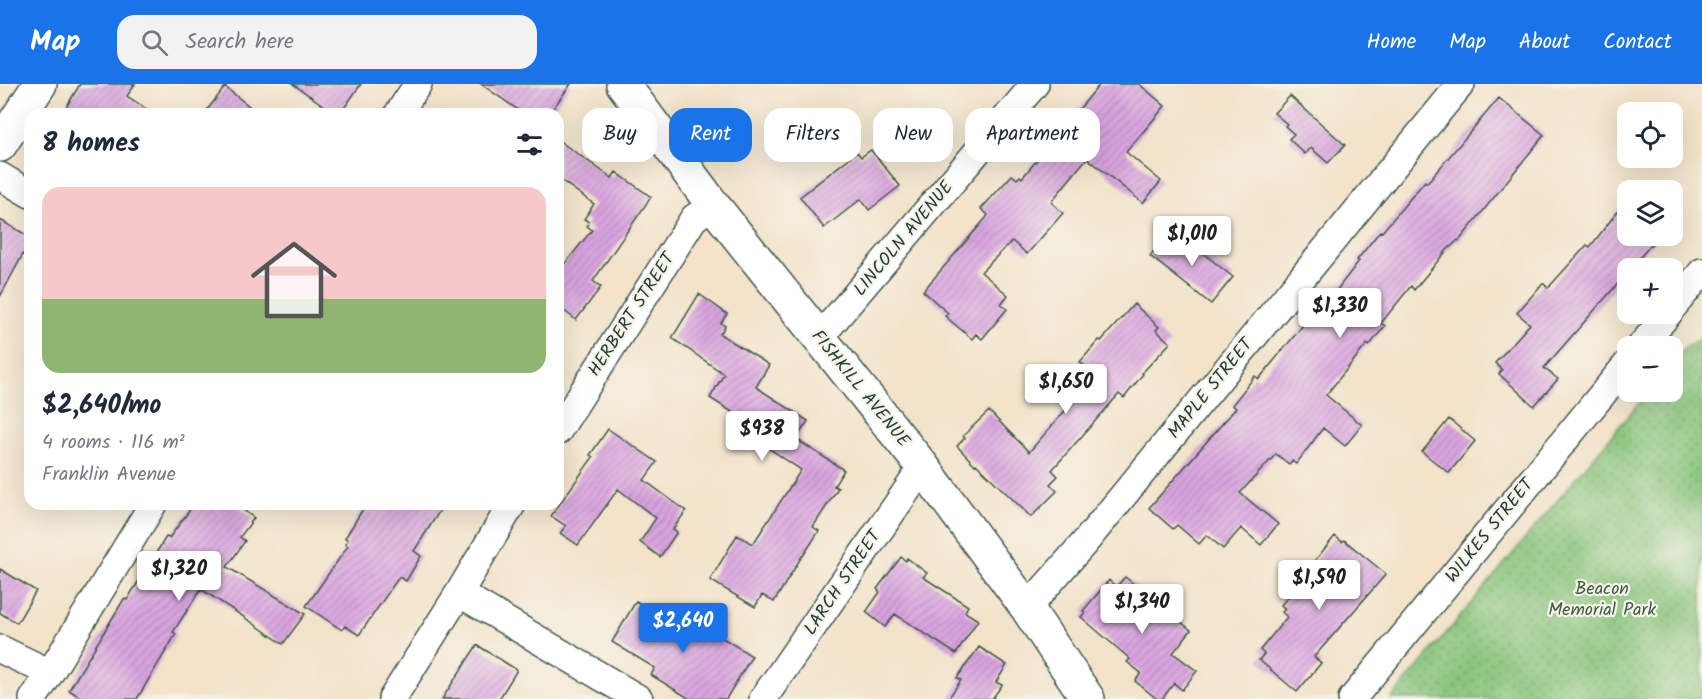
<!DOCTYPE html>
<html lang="en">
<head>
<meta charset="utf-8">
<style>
	:root { --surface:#fff; --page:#f2f2f3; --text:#1f2937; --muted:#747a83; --line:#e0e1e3; --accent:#1a73e8 }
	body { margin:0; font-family:Kalam,sans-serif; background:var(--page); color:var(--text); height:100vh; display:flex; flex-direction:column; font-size:22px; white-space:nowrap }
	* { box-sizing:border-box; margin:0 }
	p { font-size:20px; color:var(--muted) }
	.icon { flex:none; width:33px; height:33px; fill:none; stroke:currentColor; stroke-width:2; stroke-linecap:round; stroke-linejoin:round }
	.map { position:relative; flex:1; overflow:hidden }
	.panel { position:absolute; left:24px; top:24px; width:540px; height:402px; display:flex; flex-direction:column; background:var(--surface); border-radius:18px; box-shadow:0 6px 24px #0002 }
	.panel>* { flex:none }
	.top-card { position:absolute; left:582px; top:24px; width:570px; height:54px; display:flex; gap:12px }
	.tools { position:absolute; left:1617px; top:18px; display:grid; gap:12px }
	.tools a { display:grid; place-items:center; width:66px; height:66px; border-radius:12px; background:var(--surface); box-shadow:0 6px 24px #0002; font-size:30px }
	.price { position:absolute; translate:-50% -51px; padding:0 14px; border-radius:6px; background:#fff; color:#222; font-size:20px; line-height:39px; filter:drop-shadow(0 2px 3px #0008) }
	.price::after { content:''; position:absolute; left:50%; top:36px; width:18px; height:14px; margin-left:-9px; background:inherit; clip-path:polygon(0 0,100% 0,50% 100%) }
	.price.selected { background:var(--accent); color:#fff }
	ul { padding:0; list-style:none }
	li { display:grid; align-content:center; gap:12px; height:318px; padding:0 18px }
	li+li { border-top:2px solid var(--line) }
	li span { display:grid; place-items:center; height:186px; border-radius:18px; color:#555 }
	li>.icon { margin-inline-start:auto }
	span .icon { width:108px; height:108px; fill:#fffc; stroke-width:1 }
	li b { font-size:26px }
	h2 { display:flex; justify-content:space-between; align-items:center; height:72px; padding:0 18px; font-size:26px }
	.chip { padding:0 21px; border-radius:18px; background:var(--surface); box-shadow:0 6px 24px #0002; font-size:21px; line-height:54px }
	.chip.selected { background:var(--accent); color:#fff }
	header { display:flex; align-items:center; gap:36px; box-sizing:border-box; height:84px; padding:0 30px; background:var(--accent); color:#fff }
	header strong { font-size:28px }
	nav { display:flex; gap:33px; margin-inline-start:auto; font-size:21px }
	.search { width:420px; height:54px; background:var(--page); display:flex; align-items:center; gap:15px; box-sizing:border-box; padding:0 21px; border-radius:18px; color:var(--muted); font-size:22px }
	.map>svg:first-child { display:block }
	.park { fill:url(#park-dots); stroke:#548158; stroke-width:1.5 }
	.building { fill:url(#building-hatch) }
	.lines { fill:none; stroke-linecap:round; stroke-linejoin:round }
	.minor-casing { stroke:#3f564a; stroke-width:30 }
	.tertiary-casing { stroke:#3f564a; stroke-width:36 }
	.secondary-casing { stroke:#3f564a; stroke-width:36 }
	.minor { stroke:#fff; stroke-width:27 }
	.tertiary { stroke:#fff; stroke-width:33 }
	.secondary { stroke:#fff; stroke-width:33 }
	.labels { text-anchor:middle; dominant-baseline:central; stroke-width:4.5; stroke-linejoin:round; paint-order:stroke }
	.street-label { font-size:18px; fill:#1f3d34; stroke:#f7f3e8 }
	.park-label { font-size:18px; fill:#395f46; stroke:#f7f3e8 }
</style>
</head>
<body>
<header>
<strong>Map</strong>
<div class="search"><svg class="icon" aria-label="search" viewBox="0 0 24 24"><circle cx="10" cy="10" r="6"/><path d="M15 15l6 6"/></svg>Search here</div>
<nav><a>Home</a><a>Map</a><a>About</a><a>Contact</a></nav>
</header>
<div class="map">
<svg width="1702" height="615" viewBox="0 0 1702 615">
	<defs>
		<pattern id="park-dots" width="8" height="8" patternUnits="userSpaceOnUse" patternTransform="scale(1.5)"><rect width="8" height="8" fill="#88c57b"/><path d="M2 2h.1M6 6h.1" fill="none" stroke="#6fa166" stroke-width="1.8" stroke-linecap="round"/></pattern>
		<pattern id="building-hatch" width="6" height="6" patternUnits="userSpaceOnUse" patternTransform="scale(1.5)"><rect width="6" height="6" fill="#daa4e0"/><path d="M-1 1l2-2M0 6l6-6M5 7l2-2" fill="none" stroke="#b087b6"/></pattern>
	</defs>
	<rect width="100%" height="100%" fill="#f7f3e8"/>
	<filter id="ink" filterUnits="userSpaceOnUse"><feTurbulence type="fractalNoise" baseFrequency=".0167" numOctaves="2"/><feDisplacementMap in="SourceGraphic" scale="12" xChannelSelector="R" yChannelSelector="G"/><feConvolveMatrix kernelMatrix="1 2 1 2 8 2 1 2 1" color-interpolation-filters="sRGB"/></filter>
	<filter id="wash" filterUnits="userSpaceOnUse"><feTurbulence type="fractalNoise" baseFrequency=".008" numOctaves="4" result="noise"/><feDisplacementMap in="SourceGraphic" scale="24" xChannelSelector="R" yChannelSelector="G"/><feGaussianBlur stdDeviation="1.35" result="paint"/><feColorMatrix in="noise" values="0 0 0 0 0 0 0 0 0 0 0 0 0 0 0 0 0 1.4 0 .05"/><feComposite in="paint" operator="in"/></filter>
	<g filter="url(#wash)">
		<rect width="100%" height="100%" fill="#f2e3c9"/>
		<!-- park -->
		<path class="park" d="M 1702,254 L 1702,615 L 1391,615 L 1648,308 L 1672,308 L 1673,278 L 1686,262 Z"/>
		<g id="blocks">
			<!-- building -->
			<path class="building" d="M 80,0 L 135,0 L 127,12 L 154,30 L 62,30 Z
				M 293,0 L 361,0 L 340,30 L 336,30 Z
				M 481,0 L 571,0 L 549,30 L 524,30 Z
				M 1100,0 L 1139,0 L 1165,22 L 1126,68 L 1161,97 L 1143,119 L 1087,74 L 1051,118 L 1063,129 L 1027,170 L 1012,157 L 981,188 L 1008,211 L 1001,220 L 1007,225 L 982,255 L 976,250 L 972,255 L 945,232 L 948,229 L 923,207 L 986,134 L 988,131 L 981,125 L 1012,91 L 1017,95 L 1020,92 L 1022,94 Z
				M 225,3 L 259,30 L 204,30 Z
				M 1290,12 L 1345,61 L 1328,79 L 1311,64 L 1305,70 L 1289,55 L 1294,50 L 1285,42 L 1287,40 L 1274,29 Z
				M 1499,14 L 1544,51 L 1459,157 L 1458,156 L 1447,166 L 1414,206 L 1411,202 L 1381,239 L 1385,242 L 1369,262 L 1367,260 L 1326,311 L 1362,341 L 1345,362 L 1323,344 L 1296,380 L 1292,377 L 1289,380 L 1276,370 L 1240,409 L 1278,440 L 1261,461 L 1241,444 L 1223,465 L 1207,451 L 1199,460 L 1177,441 L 1173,445 L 1149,424 L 1236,324 L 1232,321 L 1255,292 L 1259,295 L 1326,213 L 1329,216 L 1359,177 L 1357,176 L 1380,147 L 1382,148 L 1425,97 L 1427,99 Z
				M 558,56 L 612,94 L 616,88 L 651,113 L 593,197 L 601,203 L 576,236 L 558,222 L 558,188 L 592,146 L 587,142 L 589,138 L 584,135 L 594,120 L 558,94 Z
				M 871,66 L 900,102 L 869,126 L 861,115 L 824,144 L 800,113 L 857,68 L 861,73 Z
				M 1628,114 L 1628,152 L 1658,152 L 1631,184 L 1628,184 L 1628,188 L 1544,284 L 1558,295 L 1534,322 L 1499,290 L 1502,286 L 1495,279 L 1530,240 L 1517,229 L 1543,199 L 1548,204 L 1587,161 L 1590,163 Z
				M 0,136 L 30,153 L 30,157 L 0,213 Z
				M 1170,146 L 1192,164 L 1194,162 L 1233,193 L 1211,220 L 1150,172 Z
				M 699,210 L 727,230 L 721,239 L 725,242 L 720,250 L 769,281 L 756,303 L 808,337 L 796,355 L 844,386 L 834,402 L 838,404 L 813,443 L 819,447 L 803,472 L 802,472 L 774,518 L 762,511 L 755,523 L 710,496 L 737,451 L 753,460 L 801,386 L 755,355 L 758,352 L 755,350 L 759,345 L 710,314 L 724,290 L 672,254 Z
				M 1134,220 L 1159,243 L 1156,246 L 1170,259 L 1142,289 L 1143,290 L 1124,314 L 1119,310 L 1052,386 L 1058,392 L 1050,400 L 1057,407 L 1031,433 L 976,380 L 975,381 L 957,362 L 965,354 L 963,352 L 989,327 L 1029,368 L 1092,296 L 1090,294 L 1094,290 L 1080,278 L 1099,256 L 1101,257 Z
				M 1449,335 L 1475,357 L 1449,389 L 1422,368 Z
				M 608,345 L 657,378 L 644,396 L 686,427 L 673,445 L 677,448 L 660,473 L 640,458 L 656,434 L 618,405 L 578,461 L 560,449 L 566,442 L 551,432 L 593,373 L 590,371 Z
				M 194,420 L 235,420 L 254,434 L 240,453 L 245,457 L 227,483 L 305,530 L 283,560 L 250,537 L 201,505 L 173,548 L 176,550 L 137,615 L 83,615 L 69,606 L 124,515 L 127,516 L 166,453 L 169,454 Z
				M 366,420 L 444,420 L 414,467 L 421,472 L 406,497 L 399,493 L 359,551 L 345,542 L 342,546 L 306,522 L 348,462 L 345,460 L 348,456 L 345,454 Z
				M 1335,452 L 1342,458 L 1344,456 L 1386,490 L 1314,573 L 1321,579 L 1297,608 L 1259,576 L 1264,570 L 1260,566 L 1287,533 L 1282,528 L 1285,525 L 1281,521 L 1316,482 L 1313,479 Z
				M 901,473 L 906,477 L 907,474 L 927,489 L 923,493 L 968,522 L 965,528 L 978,536 L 956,570 L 895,530 L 885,543 L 866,528 L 880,508 L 877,505 Z
				M 0,485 L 36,507 L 17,539 L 0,529 Z
				M 1125,493 L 1191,546 L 1173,569 L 1197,587 L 1182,606 L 1174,599 L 1162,615 L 1157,615 L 1135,597 L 1141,589 L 1127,578 L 1130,575 L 1081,533 L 1085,528 L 1083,527 L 1109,496 L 1116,503 Z
				M 636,517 L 676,542 L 684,530 L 752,572 L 726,615 L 690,615 L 651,591 L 655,584 L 612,558 Z
				M 477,561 L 517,586 L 499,615 L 442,615 Z
				M 979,563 L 1007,581 L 996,598 L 1002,601 L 992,615 L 948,615 L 961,596 L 957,594 Z"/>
		</g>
	</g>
	<g filter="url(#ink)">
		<use href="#blocks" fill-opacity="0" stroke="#3f564a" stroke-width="1.5"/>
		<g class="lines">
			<defs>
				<path id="minor" d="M 398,30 L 418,0
					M 0,92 L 30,110
					M 1672,224 L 1702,188
					M 819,254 L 1035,0
					M 1641,262 L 1668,230
					M 558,347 L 694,134 L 713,121
					M 459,509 L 639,615
					M 1027,524 L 1086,457 L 1461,0
					M 0,565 L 50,589
					M 33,615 L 50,589 L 153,420
					M 392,615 L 459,509 L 512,420
					M 763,615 L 923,383
					M 1352,615 L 1628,279"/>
				<path id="tertiary" d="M 0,61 L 40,0"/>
				<path id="secondary" d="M 623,0 L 713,121 L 923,383 L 1027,524 L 1088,615"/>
			</defs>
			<!-- minor casing -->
			<use href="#minor" class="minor-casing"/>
			<!-- tertiary casing -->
			<use href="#tertiary" class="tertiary-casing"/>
			<!-- secondary casing -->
			<use href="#secondary" class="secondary-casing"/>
			<!-- minor -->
			<use href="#minor" class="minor"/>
			<!-- tertiary -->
			<use href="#tertiary" class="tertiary"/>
			<!-- secondary -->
			<use href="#secondary" class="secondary"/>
		</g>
	</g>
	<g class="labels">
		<!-- street labels -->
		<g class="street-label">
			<text transform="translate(904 155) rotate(-50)">LINCOLN AVENUE</text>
			<text transform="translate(632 231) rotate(-57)">HERBERT STREET</text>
			<text transform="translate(860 305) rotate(51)">FISHKILL AVENUE</text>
			<text transform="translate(1211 305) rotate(-51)">MAPLE STREET</text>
			<text transform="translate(1490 447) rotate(-51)">WILKES STREET</text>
			<text transform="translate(843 499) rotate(-56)">LARCH STREET</text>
		</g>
		<!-- park labels -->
		<g class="park-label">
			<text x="1602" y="505">Beacon<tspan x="1602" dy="21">Memorial Park</tspan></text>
		</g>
	</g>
</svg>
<div class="tools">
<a><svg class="icon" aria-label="locate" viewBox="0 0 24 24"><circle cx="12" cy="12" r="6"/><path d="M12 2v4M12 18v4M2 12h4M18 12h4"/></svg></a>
<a><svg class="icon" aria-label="layers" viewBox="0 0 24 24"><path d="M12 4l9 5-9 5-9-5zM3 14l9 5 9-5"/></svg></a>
<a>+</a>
<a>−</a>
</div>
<b class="price" style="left:1192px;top:183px">$1,010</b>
<b class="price" style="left:1340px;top:255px">$1,330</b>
<b class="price" style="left:1066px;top:331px">$1,650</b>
<b class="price" style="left:762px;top:378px">$938</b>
<b class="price" style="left:179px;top:518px">$1,320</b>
<b class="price" style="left:1319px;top:527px">$1,590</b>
<b class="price" style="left:1142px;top:551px">$1,340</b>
<b class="price selected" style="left:683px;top:570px">$2,640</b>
<div class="top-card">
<a class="chip">Buy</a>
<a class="chip selected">Rent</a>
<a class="chip">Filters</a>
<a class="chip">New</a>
<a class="chip">Apartment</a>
</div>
<section class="panel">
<h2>8 homes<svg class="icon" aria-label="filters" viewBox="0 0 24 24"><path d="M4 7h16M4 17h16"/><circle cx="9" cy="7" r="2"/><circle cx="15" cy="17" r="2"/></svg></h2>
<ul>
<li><span style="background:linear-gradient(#f6c9c9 60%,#8fb573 0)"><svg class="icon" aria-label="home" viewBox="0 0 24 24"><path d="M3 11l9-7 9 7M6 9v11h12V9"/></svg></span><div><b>$2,640/mo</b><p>4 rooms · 116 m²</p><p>Franklin Avenue</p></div></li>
</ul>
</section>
</div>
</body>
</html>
